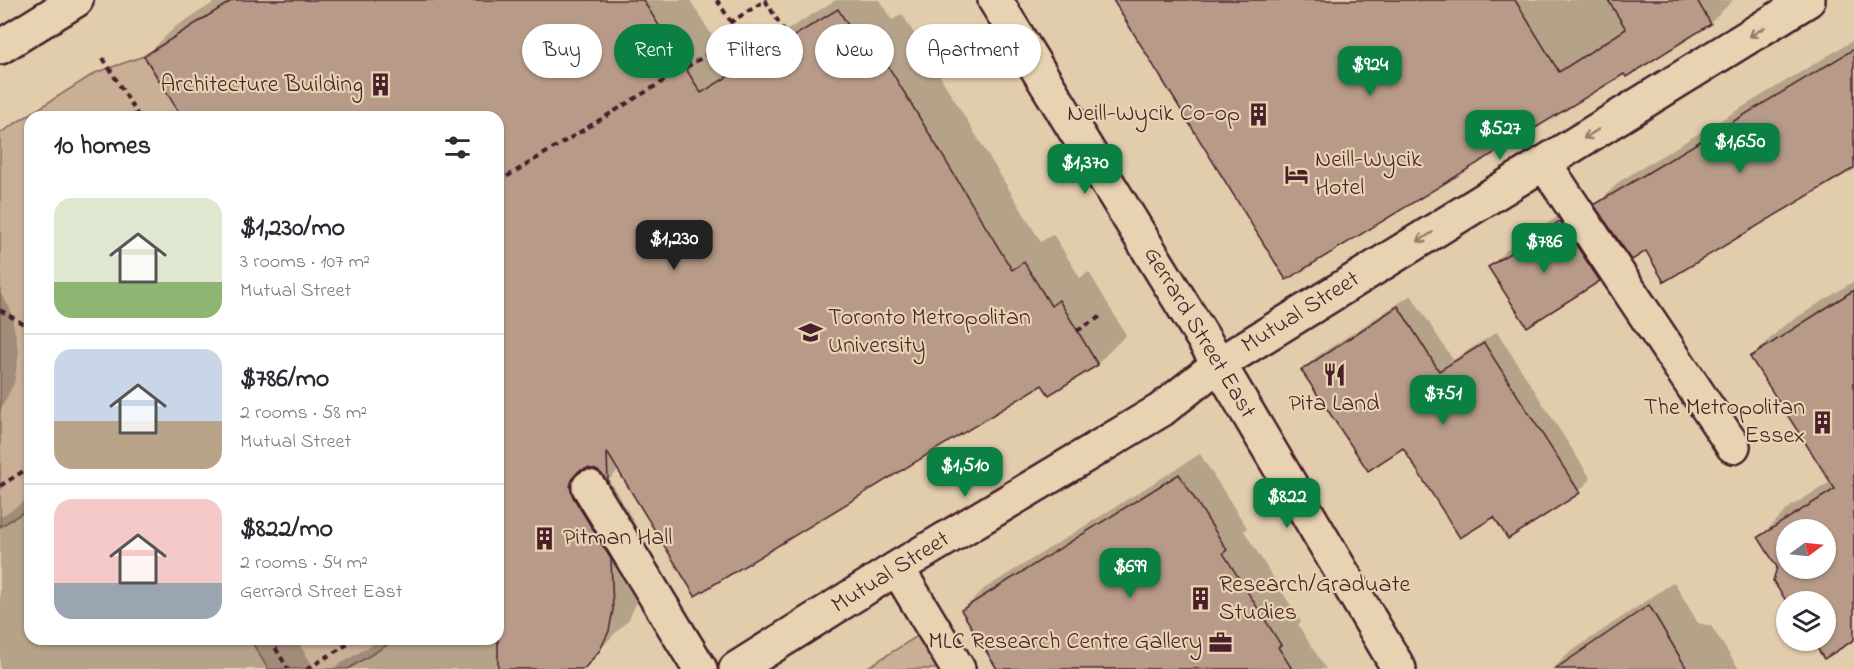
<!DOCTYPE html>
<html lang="en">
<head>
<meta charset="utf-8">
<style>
	:root { --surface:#fff; --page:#f2f2f3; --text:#2b2b33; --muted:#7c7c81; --line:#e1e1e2; --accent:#0b8043 }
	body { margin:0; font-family:"Indie Flower",sans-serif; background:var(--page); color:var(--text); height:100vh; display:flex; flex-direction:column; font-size:22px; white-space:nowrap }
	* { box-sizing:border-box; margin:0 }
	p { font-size:20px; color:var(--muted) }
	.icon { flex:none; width:33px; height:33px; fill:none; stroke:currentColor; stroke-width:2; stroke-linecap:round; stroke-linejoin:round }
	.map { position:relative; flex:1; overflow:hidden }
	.side { position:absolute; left:24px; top:111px; width:480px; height:534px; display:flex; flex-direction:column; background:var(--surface); border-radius:18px; box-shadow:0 2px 4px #0004 }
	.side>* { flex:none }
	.banner { position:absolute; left:522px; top:24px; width:570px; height:54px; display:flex; gap:12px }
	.needle { width:39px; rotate:75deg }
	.tools { position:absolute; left:1776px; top:519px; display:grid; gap:12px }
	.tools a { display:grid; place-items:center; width:60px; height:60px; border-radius:50%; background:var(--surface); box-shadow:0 2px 4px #0004; font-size:30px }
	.price { position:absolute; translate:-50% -51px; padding:0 14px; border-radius:12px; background:var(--accent); color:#fff; font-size:20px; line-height:39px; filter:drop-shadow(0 2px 3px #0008) }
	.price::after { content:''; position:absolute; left:50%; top:36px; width:18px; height:14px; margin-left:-9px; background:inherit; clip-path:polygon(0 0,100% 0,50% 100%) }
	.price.active { background:#222; color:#fff }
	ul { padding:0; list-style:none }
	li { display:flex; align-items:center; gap:18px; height:150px; padding:0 30px }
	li+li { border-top:2px solid var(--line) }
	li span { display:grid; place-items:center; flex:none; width:168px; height:120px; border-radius:18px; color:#555 }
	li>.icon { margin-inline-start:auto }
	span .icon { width:72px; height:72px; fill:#fffc; stroke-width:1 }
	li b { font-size:26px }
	h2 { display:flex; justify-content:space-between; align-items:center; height:72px; padding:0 30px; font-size:26px }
	.tag { padding:0 21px; border-radius:27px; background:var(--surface); box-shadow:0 2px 4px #0004; font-size:21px; line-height:54px }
	.tag.active { background:var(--accent); color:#fff }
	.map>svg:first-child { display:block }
	.green { fill:#c8af96; stroke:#896760; stroke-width:1.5 }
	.shadow { fill:#0003; fill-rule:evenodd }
	.building { fill:#b79b88; stroke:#4a1f2b; stroke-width:1.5; fill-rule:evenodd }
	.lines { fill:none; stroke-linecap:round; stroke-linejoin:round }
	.minor-casing { stroke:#4a1f2b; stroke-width:38 }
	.major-casing { stroke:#4a1f2b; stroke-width:38 }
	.path { stroke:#4a1f2b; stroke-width:4; stroke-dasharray:6 4.5; stroke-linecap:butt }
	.minor { stroke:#e7d3b1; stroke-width:33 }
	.major { stroke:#e7d3b1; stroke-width:33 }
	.oneway { stroke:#98796e }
	.labels { text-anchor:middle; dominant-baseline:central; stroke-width:4.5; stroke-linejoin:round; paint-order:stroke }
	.poi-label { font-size:24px; fill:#4a1f2b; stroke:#e7d3b1; text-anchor:end }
	.street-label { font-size:24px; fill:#4a1f2b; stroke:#e7d3b1 }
</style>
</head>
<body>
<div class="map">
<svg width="1854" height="669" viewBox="0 0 1854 669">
	<rect width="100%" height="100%" fill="#e1ccac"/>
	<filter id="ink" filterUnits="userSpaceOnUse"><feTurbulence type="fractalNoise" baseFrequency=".0167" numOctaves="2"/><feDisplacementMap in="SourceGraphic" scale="12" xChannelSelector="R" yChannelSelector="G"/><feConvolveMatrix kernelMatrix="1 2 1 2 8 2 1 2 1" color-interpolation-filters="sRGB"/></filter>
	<g filter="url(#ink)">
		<!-- green -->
		<path class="green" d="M 144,56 L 182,117 L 30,117 L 30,508 L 0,527 L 0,133 L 95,73 Z
			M 922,633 L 944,669 L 865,669 Z
			M 250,639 L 397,639 L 348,669 L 268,669 Z"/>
		<!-- shadow -->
		<path class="shadow" d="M 218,0 L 690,0 L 730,65 L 836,0 L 879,0 L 892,20 L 902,14 L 1041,242 L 1053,234 L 1080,278 L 1089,272 L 1126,335 L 1097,364 L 1049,393 L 1042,383 L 619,469 L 609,480 L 639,530 L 641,580 L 637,601 L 629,619 L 581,669 L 332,669 L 381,639 L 498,639 L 498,117 L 184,117 L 146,56 L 175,27 Z
			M 1115,0 L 1733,0 L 1710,23 L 1624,71 L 1286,278 Z
			M 1854,40 L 1854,166 L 1646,249 L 1596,205 L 1620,181 Z
			M 1579,203 L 1617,261 L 1599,279 L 1527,325 L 1490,267 L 1508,249 Z
			M 1854,281 L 1854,639 L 1826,640 L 1826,602 L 1779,567 L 1760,537 L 1790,507 L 1832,481 L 1752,357 L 1782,327 ZM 1786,530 L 1826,530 L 1826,568 L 1786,568 Z
			M 0,293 L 10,308 L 19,353 L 14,383 L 0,411 Z
			M 1411,295 L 1453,360 L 1497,332 L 1591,479 L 1579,491 L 1494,515 L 1303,370 L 1316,357 Z
			M 1200,454 L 1247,528 L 1244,531 L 1301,622 L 1298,625 L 1326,669 L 999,669 L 963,610 L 984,589 Z
			M 30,498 L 30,639 L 296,639 L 315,669 L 0,669 L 0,517 Z
			M 1674,582 L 1698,623 L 1711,626 L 1739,669 L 1553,669 L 1569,653 Z"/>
		<!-- building -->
		<path class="building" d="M 233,0 L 643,0 L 701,93 L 838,9 L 862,48 L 873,41 L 1012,270 L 1024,262 L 1051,306 L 1059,300 L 1098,365 L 1049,395 L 1042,385 L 695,596 L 607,452 L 608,482 L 598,471 L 588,468 L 579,471 L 573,478 L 570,487 L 573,497 L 611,559 L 613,610 L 609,631 L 600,650 L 584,669 L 498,669 L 498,117 L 182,117 L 144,56 Z
			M 1113,0 L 1515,0 L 1559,72 L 1626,29 L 1608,0 L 1697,0 L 1711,24 L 1626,77 L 1624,74 L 1286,280 Z
			M 1854,49 L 1854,168 L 1664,282 L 1646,251 L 1632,260 L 1594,205 Z
			M 1560,221 L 1600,281 L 1527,327 L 1488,267 Z
			M 1854,290 L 1854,640 L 1824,659 L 1812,640 L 1826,640 L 1826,602 L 1787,602 L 1773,581 L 1777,567 L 1758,537 L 1835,489 L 1750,357 ZM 1786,530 L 1826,530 L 1826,568 L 1786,568 Z
			M 1398,306 L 1439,371 L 1484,343 L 1580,493 L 1508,539 L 1494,517 L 1460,538 L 1403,448 L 1368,471 L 1301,370 Z
			M 1179,474 L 1227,550 L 1223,553 L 1281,645 L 1278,647 L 1292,669 L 997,669 L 961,610 Z
			M 1649,605 L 1687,669 L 1555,669 Z"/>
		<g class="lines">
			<defs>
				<path id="minor" d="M 995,0 L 1219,364 L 1399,669
					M 1544,163 L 1733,446
					M 589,487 L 700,669
					M 897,568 L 958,669
					M 736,669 L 897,568 L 1161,410 L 1219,364 L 1808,0"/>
				<path id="major" d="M 0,47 L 76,0"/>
			</defs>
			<!-- minor casing -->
			<use href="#minor" class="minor-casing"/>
			<!-- major casing -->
			<use href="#major" class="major-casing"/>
			<!-- path -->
			<path class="path" d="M 717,0 L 731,22
				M 765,0 L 789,39
				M 103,58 L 139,117
				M 498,182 L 708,54 L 731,22 L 766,0
				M 0,310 L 30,328
				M 1077,331 L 1103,315
				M 0,486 L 30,467
				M 270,639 L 288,669
				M 307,669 L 356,639"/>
			<!-- minor -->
			<use href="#minor" class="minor"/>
			<!-- major -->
			<use href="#major" class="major"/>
		</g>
		<!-- one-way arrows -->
		<defs><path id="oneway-shaft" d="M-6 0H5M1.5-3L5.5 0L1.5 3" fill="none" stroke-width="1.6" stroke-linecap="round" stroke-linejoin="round" transform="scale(1.5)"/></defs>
		<g class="oneway">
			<use href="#oneway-shaft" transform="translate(1757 32) rotate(148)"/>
			<use href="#oneway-shaft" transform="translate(1591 134) rotate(148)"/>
			<use href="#oneway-shaft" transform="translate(1425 237) rotate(148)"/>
		</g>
	</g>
	<!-- icons -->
	<defs>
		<symbol id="building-bare" viewBox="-9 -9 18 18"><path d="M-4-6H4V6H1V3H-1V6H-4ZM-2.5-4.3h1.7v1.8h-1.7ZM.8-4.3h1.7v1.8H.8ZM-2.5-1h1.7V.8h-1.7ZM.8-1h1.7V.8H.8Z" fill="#4a1f2b" stroke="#e7d3b1" stroke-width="2.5" paint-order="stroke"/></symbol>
		<symbol id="hotel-bare" viewBox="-9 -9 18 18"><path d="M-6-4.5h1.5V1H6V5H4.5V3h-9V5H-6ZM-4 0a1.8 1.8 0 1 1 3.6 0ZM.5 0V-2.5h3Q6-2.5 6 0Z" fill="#4a1f2b" stroke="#e7d3b1" stroke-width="2.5" paint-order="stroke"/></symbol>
		<symbol id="university-bare" viewBox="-9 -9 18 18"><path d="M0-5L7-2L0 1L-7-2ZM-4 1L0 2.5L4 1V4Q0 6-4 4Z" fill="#4a1f2b" stroke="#e7d3b1" stroke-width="2.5" paint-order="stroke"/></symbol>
		<symbol id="restaurant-bare" viewBox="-9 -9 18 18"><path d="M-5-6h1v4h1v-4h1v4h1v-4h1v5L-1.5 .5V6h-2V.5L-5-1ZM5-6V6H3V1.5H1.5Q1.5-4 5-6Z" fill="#4a1f2b" stroke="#e7d3b1" stroke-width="2.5" paint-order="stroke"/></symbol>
		<symbol id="office-bare" viewBox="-9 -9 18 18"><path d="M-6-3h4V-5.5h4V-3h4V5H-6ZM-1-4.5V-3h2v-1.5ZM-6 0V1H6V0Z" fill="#4a1f2b" stroke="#e7d3b1" stroke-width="2.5" paint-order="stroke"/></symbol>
	</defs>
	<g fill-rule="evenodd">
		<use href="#building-bare" x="364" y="68" width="33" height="33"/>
		<use href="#building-bare" x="1242" y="98" width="33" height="33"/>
		<use href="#hotel-bare" x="1280" y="158" width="33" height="33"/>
		<use href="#university-bare" x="794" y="316" width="33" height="33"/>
		<use href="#restaurant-bare" x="1318" y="358" width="33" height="33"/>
		<use href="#building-bare" x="1806" y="406" width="33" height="33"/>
		<use href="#building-bare" x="528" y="522" width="33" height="33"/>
		<use href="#building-bare" x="1184" y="582" width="33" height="33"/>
		<use href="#office-bare" x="1204" y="626" width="33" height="33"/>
	</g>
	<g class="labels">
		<!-- poi labels -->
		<g class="poi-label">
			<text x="363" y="85">Architecture Building</text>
			<text x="1240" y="114">Neill-Wycik Co-op</text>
			<text x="1315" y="160" text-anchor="start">Neill-Wycik<tspan x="1315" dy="28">Hotel</tspan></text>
			<text x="828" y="318" text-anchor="start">Toronto Metropolitan<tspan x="828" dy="28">University</tspan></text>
			<text x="1334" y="404" text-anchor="middle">Pita Land</text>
			<text x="1805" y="408">The Metropolitan<tspan x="1805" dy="28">Essex</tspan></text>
			<text x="563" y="538" text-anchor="start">Pitman Hall</text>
			<text x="1219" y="585" text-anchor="start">Research/Graduate<tspan x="1219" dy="28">Studies</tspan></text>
			<text x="1202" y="642">MLC Research Centre Gallery</text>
		</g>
		<!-- street labels -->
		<g class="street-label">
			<text transform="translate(1301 313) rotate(-32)">Mutual Street</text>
			<text transform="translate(1199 333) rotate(59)">Gerrard Street East</text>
			<text transform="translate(891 573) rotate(-32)">Mutual Street</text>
		</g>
	</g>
</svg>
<div class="tools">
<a><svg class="needle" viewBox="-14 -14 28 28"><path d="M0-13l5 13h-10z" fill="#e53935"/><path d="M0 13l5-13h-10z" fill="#7c7c81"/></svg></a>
<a><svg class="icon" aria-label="layers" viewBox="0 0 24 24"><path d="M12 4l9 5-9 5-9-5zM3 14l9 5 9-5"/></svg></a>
</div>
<b class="price" style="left:1370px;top:97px">$924</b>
<b class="price" style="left:1500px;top:161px">$527</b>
<b class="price" style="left:1740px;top:174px">$1,650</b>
<b class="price" style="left:1085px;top:195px">$1,370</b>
<b class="price active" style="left:674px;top:271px">$1,230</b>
<b class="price" style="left:1544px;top:274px">$786</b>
<b class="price" style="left:1443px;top:426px">$751</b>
<b class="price" style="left:965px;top:498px">$1,510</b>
<b class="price" style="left:1287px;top:529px">$822</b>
<b class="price" style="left:1130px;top:599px">$699</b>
<div class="banner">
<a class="tag">Buy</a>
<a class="tag active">Rent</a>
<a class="tag">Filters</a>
<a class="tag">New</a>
<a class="tag">Apartment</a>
</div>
<section class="side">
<h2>10 homes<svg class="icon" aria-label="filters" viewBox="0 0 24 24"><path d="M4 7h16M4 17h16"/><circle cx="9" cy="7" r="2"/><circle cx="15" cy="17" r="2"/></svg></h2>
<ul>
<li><span style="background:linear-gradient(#dfe7d0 70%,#8fb573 0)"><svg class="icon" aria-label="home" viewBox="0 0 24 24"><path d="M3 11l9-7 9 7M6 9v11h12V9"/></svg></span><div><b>$1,230/mo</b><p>3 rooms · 107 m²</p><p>Mutual Street</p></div></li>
<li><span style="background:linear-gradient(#c9d6e8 60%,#b9a48a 0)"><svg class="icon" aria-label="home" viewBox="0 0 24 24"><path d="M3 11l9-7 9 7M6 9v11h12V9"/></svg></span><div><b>$786/mo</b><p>2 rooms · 58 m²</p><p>Mutual Street</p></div></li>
<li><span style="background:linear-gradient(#f6c9c9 70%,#9aa5b1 0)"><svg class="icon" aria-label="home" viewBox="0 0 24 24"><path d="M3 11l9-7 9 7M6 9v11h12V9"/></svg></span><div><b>$822/mo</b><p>2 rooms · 54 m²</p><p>Gerrard Street East</p></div></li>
</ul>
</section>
</div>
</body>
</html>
